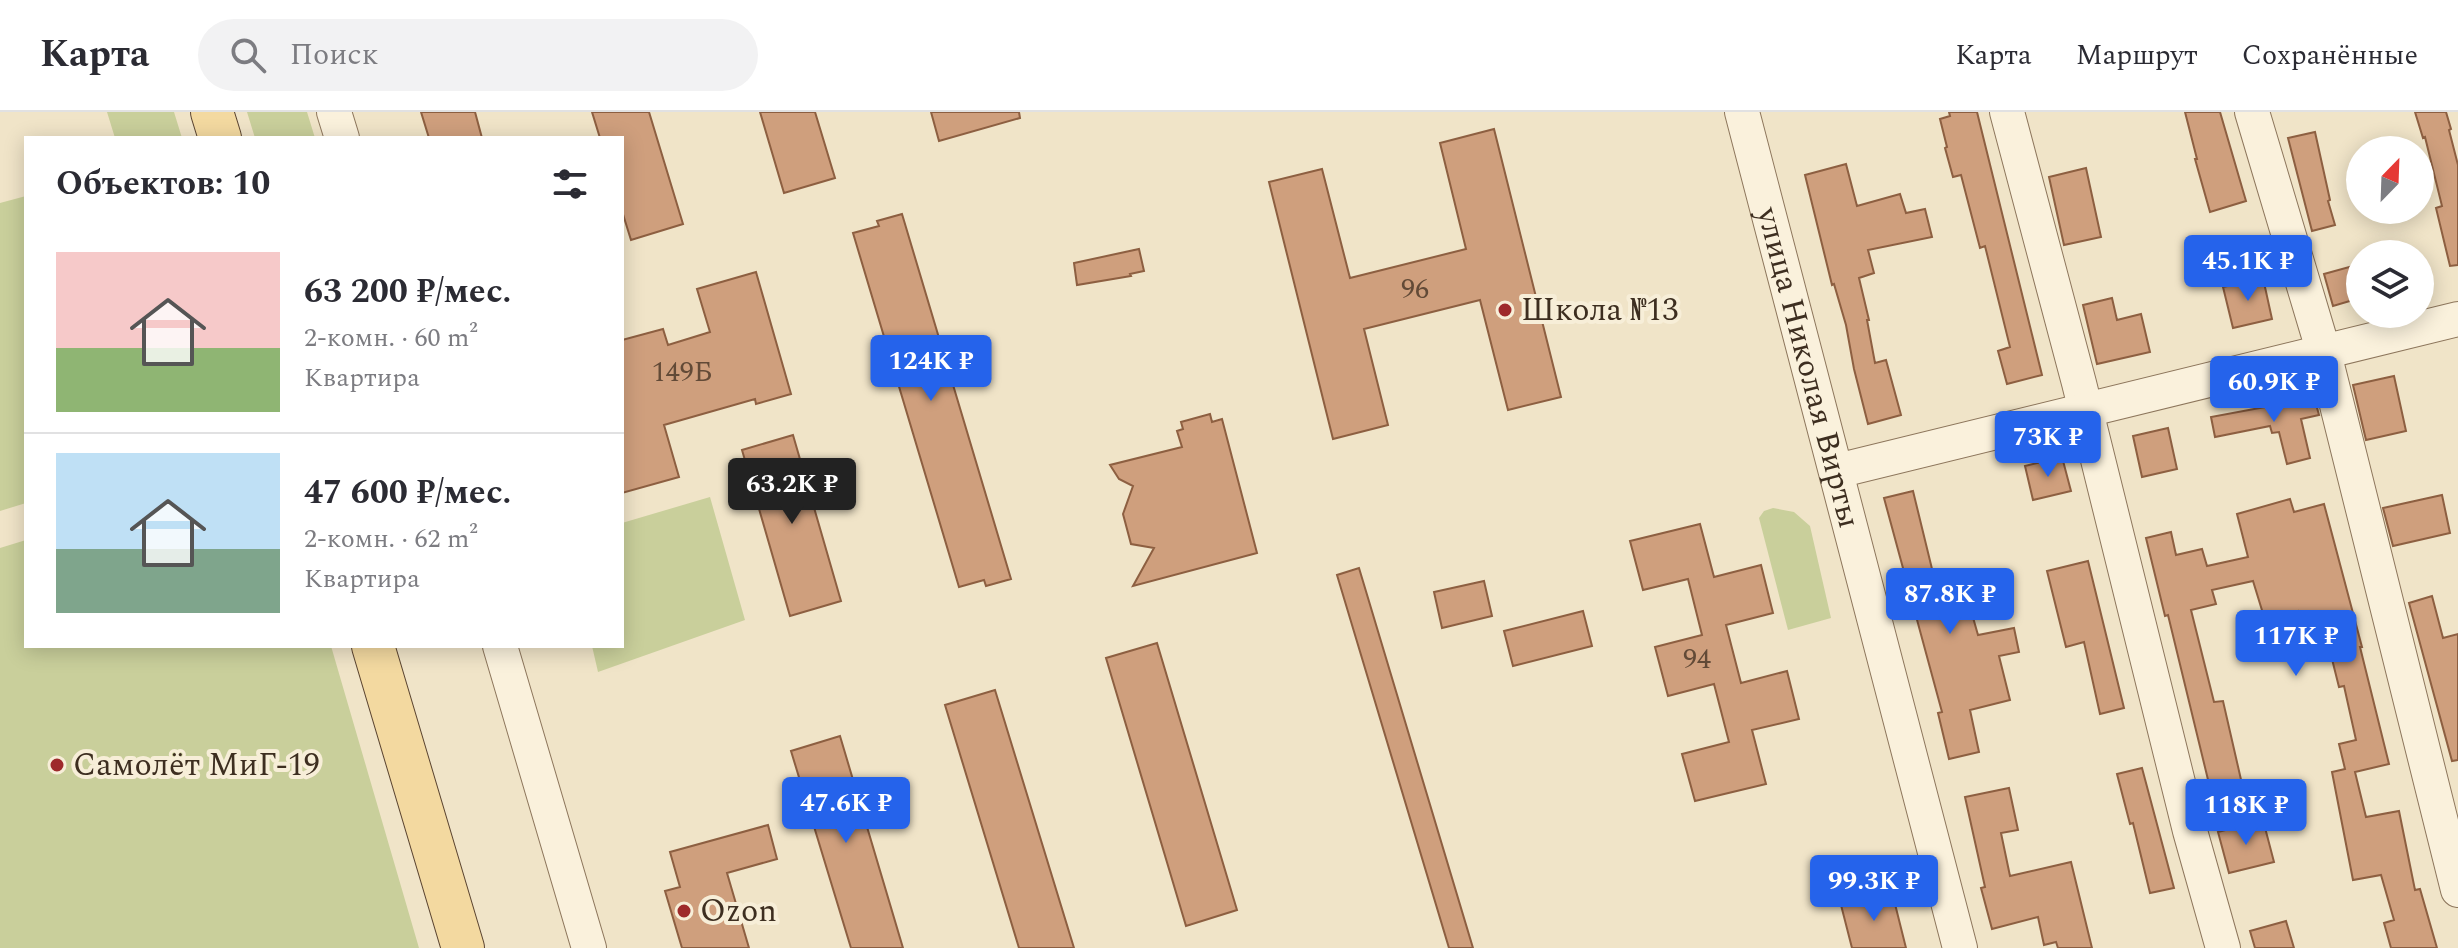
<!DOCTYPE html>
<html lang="ru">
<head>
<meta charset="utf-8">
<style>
	:root { --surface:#fff; --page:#f2f2f3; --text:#2b2b33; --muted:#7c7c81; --line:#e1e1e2; --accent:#2563eb }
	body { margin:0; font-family:Spectral,serif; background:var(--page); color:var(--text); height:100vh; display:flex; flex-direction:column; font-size:30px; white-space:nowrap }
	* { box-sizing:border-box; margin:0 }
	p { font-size:26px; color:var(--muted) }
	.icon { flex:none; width:44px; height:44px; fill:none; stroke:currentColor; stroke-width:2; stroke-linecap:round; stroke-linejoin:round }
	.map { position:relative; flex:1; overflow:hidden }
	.side { position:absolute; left:24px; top:24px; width:600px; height:512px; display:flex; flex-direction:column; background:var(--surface); border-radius:0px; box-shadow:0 4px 20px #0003 }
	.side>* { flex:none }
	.needle { width:52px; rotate:23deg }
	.buttons { position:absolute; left:2346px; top:24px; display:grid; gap:16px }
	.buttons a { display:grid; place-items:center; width:88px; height:88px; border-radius:50%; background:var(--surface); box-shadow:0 4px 20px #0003; font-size:40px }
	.price { position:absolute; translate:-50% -68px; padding:0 18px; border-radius:8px; background:var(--accent); color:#fff; font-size:26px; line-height:52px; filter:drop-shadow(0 2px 4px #0008) }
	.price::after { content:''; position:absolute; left:50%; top:48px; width:24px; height:18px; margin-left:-12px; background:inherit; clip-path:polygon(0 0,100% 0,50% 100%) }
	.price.active { background:#222; color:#fff }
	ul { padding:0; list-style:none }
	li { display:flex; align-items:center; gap:24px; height:200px; padding:0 32px }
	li+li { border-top:2px solid var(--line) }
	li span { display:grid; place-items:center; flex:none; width:224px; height:160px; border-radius:0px; color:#555 }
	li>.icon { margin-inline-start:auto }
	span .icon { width:96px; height:96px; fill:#fffc; stroke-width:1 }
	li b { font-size:34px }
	h2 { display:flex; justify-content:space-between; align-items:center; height:96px; padding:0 32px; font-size:34px }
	header { display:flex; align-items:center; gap:48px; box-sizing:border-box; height:112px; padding:0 40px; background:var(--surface); border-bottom:2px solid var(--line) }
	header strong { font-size:38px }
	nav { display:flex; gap:44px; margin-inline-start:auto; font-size:28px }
	.search { width:560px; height:72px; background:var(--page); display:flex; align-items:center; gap:20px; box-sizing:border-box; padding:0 28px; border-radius:44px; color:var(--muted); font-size:30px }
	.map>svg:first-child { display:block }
	.green { fill:#c9cf9b }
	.building { fill:#cf9f7d; stroke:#8d5f41; stroke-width:2 }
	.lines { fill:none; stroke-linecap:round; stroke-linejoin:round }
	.minor-casing { stroke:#8d765c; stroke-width:36 }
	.major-casing { stroke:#5b4430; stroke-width:44 }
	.minor { stroke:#faf1dc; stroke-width:34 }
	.major { stroke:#f3d9a0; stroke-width:42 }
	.poi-dot { fill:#9e2a2b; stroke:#f7eed8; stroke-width:3 }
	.labels { text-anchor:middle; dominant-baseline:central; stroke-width:8; stroke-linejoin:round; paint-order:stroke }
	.number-label { font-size:28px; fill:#624a37 }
	.poi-label { font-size:32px; fill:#3d2e20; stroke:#f7eed8; text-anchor:start }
	.street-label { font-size:32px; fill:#3d2e20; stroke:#f7eed8 }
</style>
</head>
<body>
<header>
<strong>Карта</strong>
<div class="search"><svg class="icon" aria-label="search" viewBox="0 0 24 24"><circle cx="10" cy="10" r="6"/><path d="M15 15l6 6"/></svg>Поиск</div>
<nav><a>Карта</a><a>Маршрут</a><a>Сохранённые</a></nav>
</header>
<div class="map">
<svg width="2458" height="836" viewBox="0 0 2458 836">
	<rect width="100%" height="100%" fill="#f0e4c8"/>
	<!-- green -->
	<path class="green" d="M 107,0 L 174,0 L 182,26 L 115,26 Z
		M 247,0 L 307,0 L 315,26 L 255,26 Z
		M 26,84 L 26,391 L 0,399 L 0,91 Z
		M 710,385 L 745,508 L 598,560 L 592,534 L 622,534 L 622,411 Z
		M 1773,396 L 1794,400 L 1810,414 L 1831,506 L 1788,518 L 1759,406 L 1764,399 Z
		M 26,428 L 26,534 L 331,534 L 419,836 L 0,836 L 0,436 Z"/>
	<!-- building -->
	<path class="building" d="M 421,0 L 475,0 L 482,26 L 429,26 Z
		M 592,0 L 649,0 L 683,112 L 631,128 L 622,99 L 622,26 L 600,26 Z
		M 760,0 L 815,0 L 835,66 L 784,81 Z
		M 931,0 L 1019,0 L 1020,6 L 939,29 Z
		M 1949,0 L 1977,0 L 2042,263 L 2007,272 L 1998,239 L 2010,235 L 1985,134 L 1980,136 L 1961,63 L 1953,65 L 1945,36 L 1947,35 L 1940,7 L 1950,4 Z
		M 2185,0 L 2220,0 L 2246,89 L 2210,100 L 2195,47 L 2197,47 Z
		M 2415,0 L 2446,0 L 2451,17 L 2449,18 L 2458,53 L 2458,153 L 2450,154 L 2436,96 L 2442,94 L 2425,25 L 2423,26 Z
		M 1494,17 L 1561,285 L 1508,298 L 1480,188 L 1364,217 L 1388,313 L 1333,327 L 1269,70 L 1322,57 L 1350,166 L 1466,137 L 1440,31 Z
		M 2315,20 L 2330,88 L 2328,89 L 2335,113 L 2312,119 L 2288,26 Z
		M 1846,52 L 1857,94 L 1900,82 L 1906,101 L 1925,97 L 1932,125 L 1868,138 L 1874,161 L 1859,166 L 1869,208 L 1867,208 L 1875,251 L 1886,248 L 1901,303 L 1868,312 L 1854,257 L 1846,213 L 1834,172 L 1832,173 L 1805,63 Z
		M 2086,56 L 2101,125 L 2064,133 L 2049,65 Z
		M 902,102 L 1011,467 L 986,474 L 984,468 L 959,475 L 853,121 L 879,114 L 877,109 Z
		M 1139,137 L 1144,159 L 1130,162 L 1131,164 L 1077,173 L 1074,151 Z
		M 2360,152 L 2360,186 L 2333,194 L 2324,162 Z
		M 756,160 L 791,282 L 756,292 L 755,287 L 664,313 L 679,365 L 622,381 L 622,228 L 663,217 L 668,233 L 710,220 L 697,177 Z
		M 2263,166 L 2272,207 L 2233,216 L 2223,175 Z
		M 2112,186 L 2117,208 L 2141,202 L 2150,240 L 2097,252 L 2083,193 Z
		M 2394,264 L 2406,319 L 2366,328 L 2353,273 Z
		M 2295,285 L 2296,289 L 2314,285 L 2319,303 L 2301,307 L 2310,346 L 2287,352 L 2279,320 L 2272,321 L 2270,314 L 2215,325 L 2211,305 L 2265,295 Z
		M 1210,302 L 1212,310 L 1222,307 L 1257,441 L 1133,474 L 1154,436 L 1131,432 L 1123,402 L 1133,374 L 1119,367 L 1110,353 L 1182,335 L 1177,319 L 1183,317 L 1181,310 Z
		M 2168,316 L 2177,357 L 2142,365 L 2133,324 Z
		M 793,323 L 841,489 L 790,504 L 742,338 Z
		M 2062,345 L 2071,379 L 2033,388 L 2025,354 Z
		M 1913,379 L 1933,461 L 1934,461 L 1942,487 L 1966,481 L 1978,523 L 2014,516 L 2019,540 L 1999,544 L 2010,588 L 1970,598 L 1979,640 L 1949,647 L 1938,601 L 1942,600 L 1884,386 Z
		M 2442,383 L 2450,421 L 2393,434 L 2383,396 Z
		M 2290,387 L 2294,400 L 2324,392 L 2362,535 L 2360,535 L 2389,652 L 2355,660 L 2366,705 L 2399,699 L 2415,778 L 2420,777 L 2437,836 L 2391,836 L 2384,811 L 2394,808 L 2381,763 L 2353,768 L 2332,660 L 2345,657 L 2339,632 L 2356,628 L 2344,574 L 2339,575 L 2331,543 L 2326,545 L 2316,509 L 2302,513 L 2298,499 L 2265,508 L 2253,469 L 2212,478 L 2216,492 L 2191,498 L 2214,590 L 2223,589 L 2242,672 L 2211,680 L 2168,503 L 2165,504 L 2146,426 L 2171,420 L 2176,443 L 2202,437 L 2207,454 L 2248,445 L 2237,402 Z
		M 1700,412 L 1714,465 L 1761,453 L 1773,501 L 1726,513 L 1741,571 L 1787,559 L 1799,607 L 1752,618 L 1766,672 L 1695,689 L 1682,642 L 1729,630 L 1714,572 L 1668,584 L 1655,535 L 1702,523 L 1688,467 L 1643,478 L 1630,429 Z
		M 2088,449 L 2124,596 L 2100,602 L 2084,530 L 2066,535 L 2047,459 Z
		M 1359,456 L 1473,836 L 1449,836 L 1337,463 Z
		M 1484,469 L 1492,504 L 1442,516 L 1434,480 Z
		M 2432,484 L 2443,526 L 2458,522 L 2458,648 L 2452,649 L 2409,491 Z
		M 1583,499 L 1592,534 L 1513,554 L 1504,519 Z
		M 1157,531 L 1237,798 L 1186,814 L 1106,546 Z
		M 995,578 L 1074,836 L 1019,836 L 945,593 Z
		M 840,624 L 903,836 L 851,836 L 791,639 Z
		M 2142,656 L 2174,776 L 2150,781 L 2133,711 L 2130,712 L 2117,662 Z
		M 2009,676 L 2018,718 L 2001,721 L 2010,764 L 2071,750 L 2092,836 L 2058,836 L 2056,830 L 2044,833 L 2038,805 L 1992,817 L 1981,776 L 1985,775 L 1965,685 Z
		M 2263,708 L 2274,750 L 2229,761 L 2218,720 Z
		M 768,713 L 777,747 L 727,761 L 749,836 L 682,836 L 665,779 L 680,775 L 670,740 Z
		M 1892,780 L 1906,836 L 1852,836 L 1841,793 Z
		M 2286,809 L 2294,836 L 2255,836 L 2250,819 Z"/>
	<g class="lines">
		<defs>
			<g id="minor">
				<path d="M 334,0 L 342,26"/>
				<path id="s1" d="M 1742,0 L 1960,836"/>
				<path d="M 2007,0 L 2079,271 L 2190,719 L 2223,836"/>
				<path d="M 2252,0 L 2324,241 L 2458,778"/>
				<path d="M 1837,359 L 2458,207"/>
				<path d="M 500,534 L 589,836"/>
			</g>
			<path id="major" d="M 212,0 L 220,26
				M 373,534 L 463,836"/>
		</defs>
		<!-- minor casing -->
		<use href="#minor" class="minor-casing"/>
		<!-- major casing -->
		<use href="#major" class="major-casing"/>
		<!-- minor -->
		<use href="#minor" class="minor"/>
		<!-- major -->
		<use href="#major" class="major"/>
	</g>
	<!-- markers -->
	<g class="poi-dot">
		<circle cx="1505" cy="198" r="8"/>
		<circle cx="57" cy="653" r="8"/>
		<circle cx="684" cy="799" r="8"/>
	</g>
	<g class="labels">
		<!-- number labels -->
		<g class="number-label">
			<text x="1415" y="177">96</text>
			<text x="682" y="260">149Б</text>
			<text x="1697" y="547">94</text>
		</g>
		<!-- poi labels -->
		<g class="poi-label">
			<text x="1521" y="198">Школа №13</text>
			<text x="73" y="653">Самолёт МиГ-19</text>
			<text x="700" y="799">Ozon</text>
		</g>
		<!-- street labels -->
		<g class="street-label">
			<text stroke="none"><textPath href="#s1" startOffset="264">улица Николая Вирты</textPath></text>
		</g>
	</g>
</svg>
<div class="buttons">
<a><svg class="needle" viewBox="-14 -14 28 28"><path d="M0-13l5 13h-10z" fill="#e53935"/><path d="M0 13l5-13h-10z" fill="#7c7c81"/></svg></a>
<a><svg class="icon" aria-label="layers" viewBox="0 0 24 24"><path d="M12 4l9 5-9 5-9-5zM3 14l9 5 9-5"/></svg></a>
</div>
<b class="price" style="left:2248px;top:191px">45.1K ₽</b>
<b class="price" style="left:931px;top:291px">124K ₽</b>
<b class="price" style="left:2274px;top:312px">60.9K ₽</b>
<b class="price" style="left:2048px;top:367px">73K ₽</b>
<b class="price active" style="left:792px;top:414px">63.2K ₽</b>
<b class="price" style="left:1950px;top:524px">87.8K ₽</b>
<b class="price" style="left:2296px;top:566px">117K ₽</b>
<b class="price" style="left:846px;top:733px">47.6K ₽</b>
<b class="price" style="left:2246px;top:735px">118K ₽</b>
<b class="price" style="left:1874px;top:811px">99.3K ₽</b>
<section class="side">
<h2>Объектов: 10<svg class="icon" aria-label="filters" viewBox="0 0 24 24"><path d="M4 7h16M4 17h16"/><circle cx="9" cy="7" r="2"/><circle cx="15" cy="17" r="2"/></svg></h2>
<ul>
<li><span style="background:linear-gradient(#f6c9c9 60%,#8fb573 0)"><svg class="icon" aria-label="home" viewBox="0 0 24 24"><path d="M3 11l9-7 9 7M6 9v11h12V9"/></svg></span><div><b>63 200 ₽/мес.</b><p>2-комн. · 60 m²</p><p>Квартира</p></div></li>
<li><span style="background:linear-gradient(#bfe0f5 60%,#7fa58c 0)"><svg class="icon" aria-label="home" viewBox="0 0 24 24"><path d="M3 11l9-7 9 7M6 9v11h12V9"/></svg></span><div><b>47 600 ₽/мес.</b><p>2-комн. · 62 m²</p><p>Квартира</p></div></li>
</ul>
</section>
</div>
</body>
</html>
